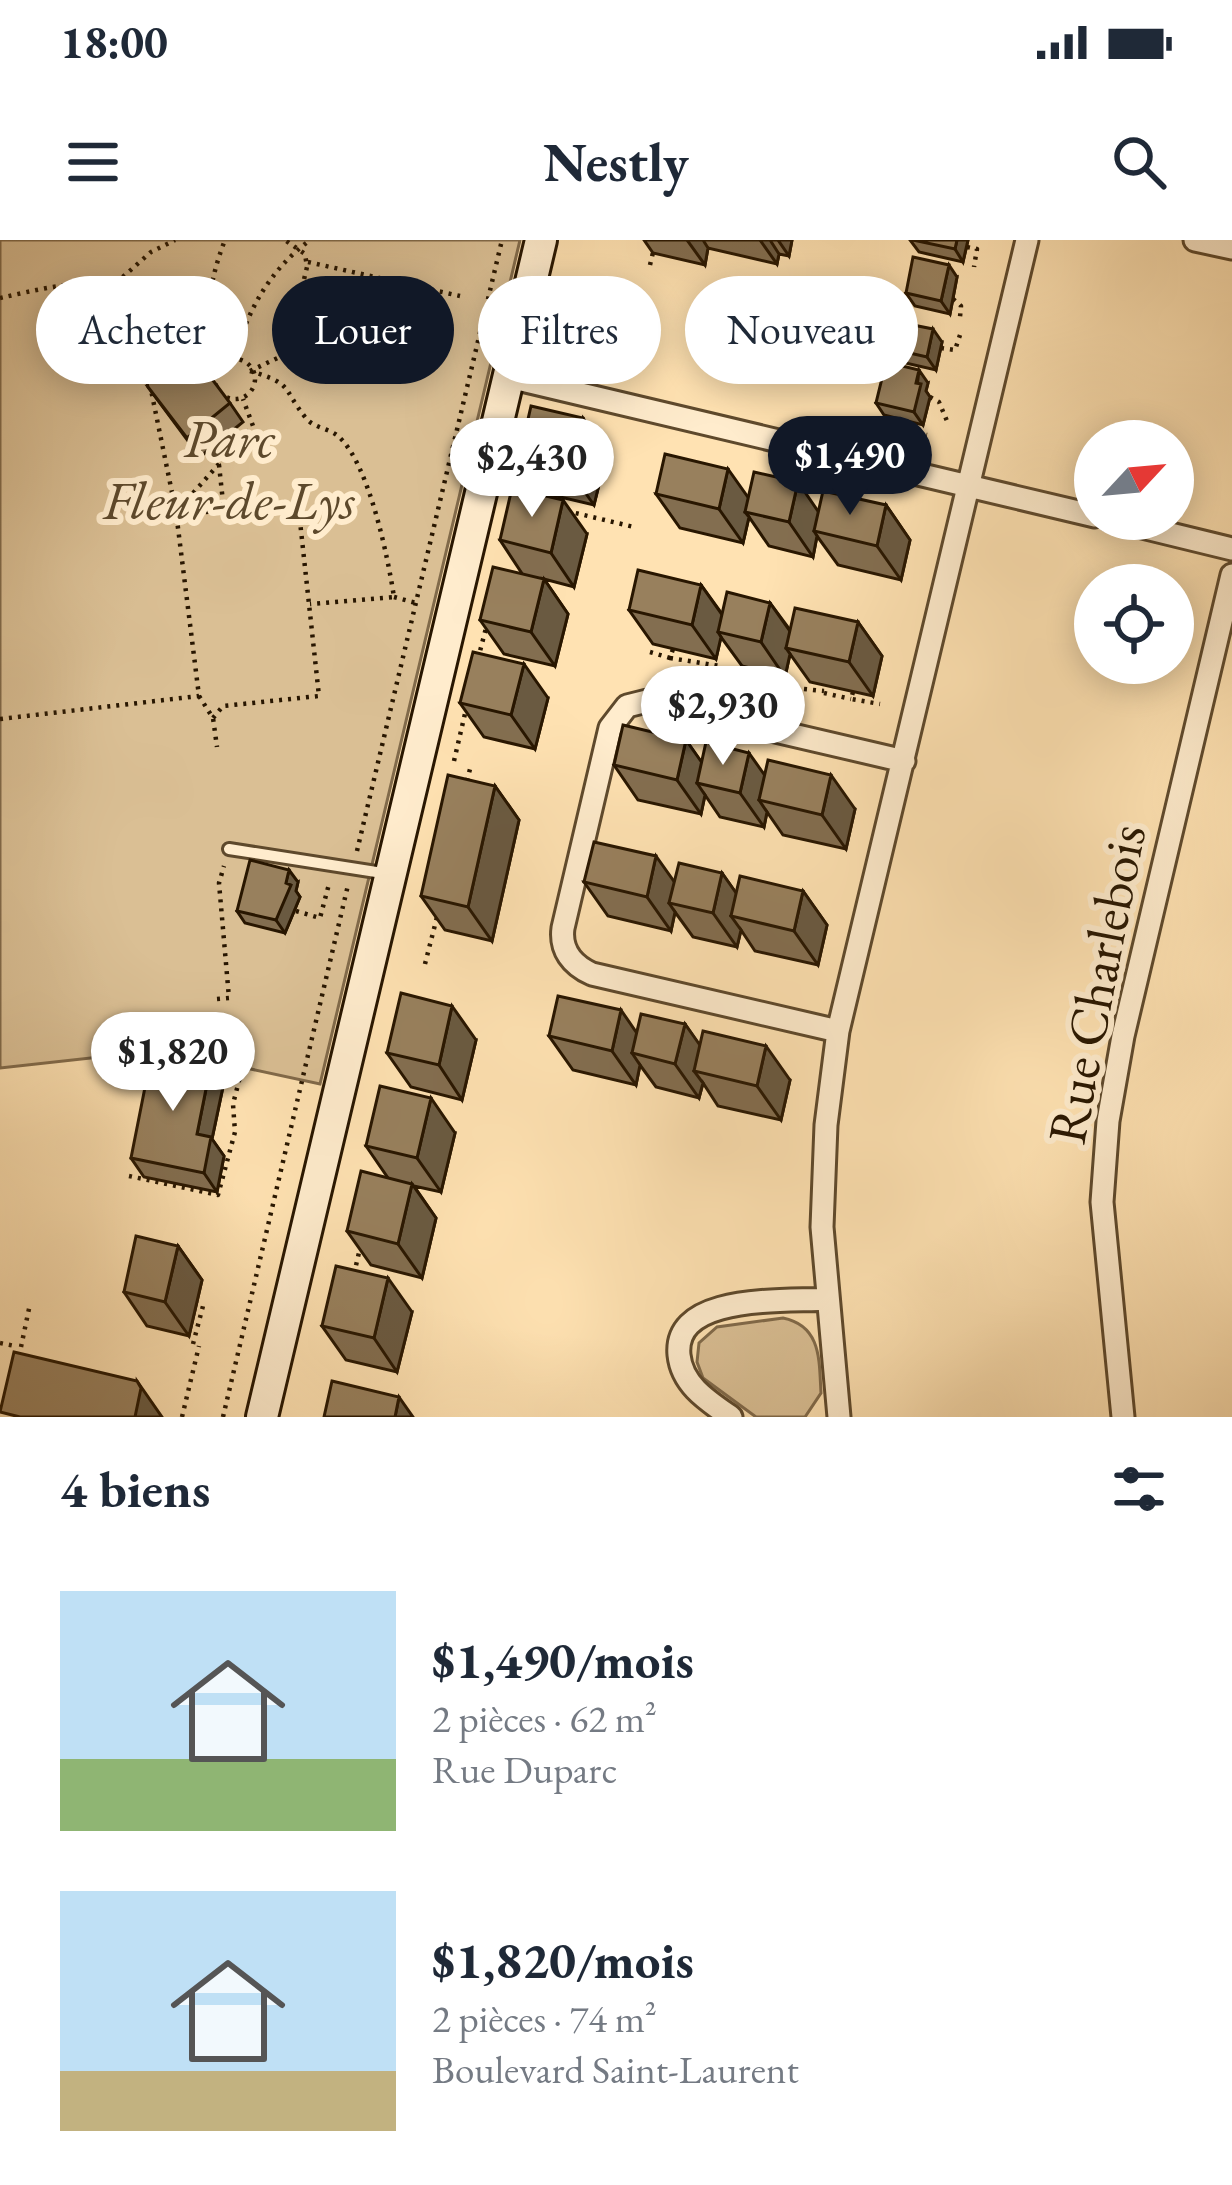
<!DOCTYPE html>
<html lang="fr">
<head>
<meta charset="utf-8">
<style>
	:root { --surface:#fff; --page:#f2f2f3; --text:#1f2937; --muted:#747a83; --accent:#111827 }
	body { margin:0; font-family:"EB Garamond",serif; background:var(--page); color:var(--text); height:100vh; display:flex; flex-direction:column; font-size:45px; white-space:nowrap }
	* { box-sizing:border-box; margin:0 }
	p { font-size:39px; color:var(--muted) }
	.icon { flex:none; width:66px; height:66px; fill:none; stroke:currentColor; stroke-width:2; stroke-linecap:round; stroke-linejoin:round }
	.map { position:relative; height:1177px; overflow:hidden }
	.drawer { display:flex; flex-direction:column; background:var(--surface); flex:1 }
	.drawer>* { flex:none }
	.top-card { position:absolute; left:36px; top:36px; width:1161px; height:108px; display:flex; gap:24px }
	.needle { width:78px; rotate:64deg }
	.fabs { position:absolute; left:1074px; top:180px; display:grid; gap:24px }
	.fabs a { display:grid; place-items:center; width:120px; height:120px; border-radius:50%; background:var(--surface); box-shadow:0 6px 30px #0003; font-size:60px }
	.price { position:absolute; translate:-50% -102px; padding:0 27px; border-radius:42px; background:#fff; color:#222; font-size:39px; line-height:78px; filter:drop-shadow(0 3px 6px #0008) }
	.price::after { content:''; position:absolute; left:50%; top:72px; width:36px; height:27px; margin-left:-18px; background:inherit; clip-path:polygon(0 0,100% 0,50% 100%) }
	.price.selected { background:var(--accent); color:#fff }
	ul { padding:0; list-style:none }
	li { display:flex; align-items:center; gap:36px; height:300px; padding:0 60px }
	li span { display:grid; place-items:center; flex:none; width:336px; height:240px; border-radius:0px; color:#555 }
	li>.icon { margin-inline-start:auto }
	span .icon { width:144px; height:144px; fill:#fffc; stroke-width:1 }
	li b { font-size:51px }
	h2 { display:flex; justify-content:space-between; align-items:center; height:144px; padding:0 60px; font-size:51px }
	.chip { padding:0 42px; border-radius:54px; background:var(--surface); box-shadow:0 6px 30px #0003; font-size:42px; line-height:108px }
	.chip.selected { background:var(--accent); color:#fff }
	.status { display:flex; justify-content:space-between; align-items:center; height:84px; padding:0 60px; background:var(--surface); direction:ltr }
	.status svg { height:33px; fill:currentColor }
	header { display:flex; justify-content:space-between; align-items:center; height:156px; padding:0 60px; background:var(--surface); font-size:54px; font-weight:700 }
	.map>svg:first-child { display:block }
	.green { fill:#dabf94; stroke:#816a4a; stroke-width:3 }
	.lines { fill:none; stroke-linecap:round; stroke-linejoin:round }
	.lane-casing { stroke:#5e492c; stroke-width:16 }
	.street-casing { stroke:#5e492c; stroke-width:27 }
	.secondary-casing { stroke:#281600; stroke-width:36 }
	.path { stroke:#281600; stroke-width:4.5; stroke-dasharray:3 6; stroke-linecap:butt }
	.lane { stroke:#ffeccd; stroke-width:10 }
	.street { stroke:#ffeccd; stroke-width:21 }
	.secondary { stroke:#ffeccd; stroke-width:30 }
	.wall { fill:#836e50; stroke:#281600; stroke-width:3 }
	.shaded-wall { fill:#6a5a41; stroke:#281600; stroke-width:3 }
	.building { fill:#98805d; stroke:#281600; stroke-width:3 }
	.labels { text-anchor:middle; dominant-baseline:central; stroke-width:12; stroke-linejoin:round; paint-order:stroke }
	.park-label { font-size:54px; font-style:italic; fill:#5d492c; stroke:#ffeccd }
	.street-label { font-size:54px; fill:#281600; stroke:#ffeccd }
</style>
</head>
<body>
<div class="status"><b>18:00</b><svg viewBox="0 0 49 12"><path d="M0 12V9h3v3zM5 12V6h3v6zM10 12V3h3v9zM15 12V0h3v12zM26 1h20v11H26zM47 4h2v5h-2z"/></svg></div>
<header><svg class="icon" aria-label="menu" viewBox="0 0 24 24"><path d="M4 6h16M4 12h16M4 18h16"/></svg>Nestly<svg class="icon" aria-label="search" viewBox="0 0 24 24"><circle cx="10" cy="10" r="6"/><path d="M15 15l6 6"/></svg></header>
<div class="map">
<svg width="1232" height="1177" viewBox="0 0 1232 1177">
	<rect width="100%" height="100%" fill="#ffe2b2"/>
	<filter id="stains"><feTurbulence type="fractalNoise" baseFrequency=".00167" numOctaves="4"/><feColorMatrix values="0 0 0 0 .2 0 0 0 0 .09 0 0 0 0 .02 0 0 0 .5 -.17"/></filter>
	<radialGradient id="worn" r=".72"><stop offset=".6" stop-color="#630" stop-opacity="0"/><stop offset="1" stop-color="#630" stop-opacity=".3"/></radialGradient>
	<!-- green -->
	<path class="green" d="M 0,0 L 520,0 L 320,844 L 163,810 L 0,828 Z
		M 783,1078 C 822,1086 819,1121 821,1153 L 805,1177 L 756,1177 L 703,1138 L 697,1122 L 699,1103 L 717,1087 Z"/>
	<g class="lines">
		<defs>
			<path id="lane" d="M 229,609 L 389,634"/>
			<path id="street" d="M 1195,0 L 1232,8
				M 509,137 L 1095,276
				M 1109,279 L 1232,309
				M 838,791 L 592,734 C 572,725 560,710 563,688 L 610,488 L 627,466 L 647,461 L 904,521
				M 731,1177 C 708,1161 682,1145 679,1115 C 673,1053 785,1062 827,1059
				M 839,1177 L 822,987 L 826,885 L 838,791 L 1027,0
				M 1123,1177 L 1102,962 L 1108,881 L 1123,796 L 1232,335"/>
			<path id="secondary" d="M 262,1177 L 541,0"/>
		</defs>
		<!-- lane casing -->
		<use href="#lane" class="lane-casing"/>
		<!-- street casing -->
		<use href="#street" class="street-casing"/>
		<!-- secondary casing -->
		<use href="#secondary" class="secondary-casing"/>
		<!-- path -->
		<path class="path" d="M 967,7 L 977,9 L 974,27
			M 308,22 L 460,56
			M 650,25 L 656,0
			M 116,43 L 151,12 L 175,0
			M 82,44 L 85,73
			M 0,58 C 68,43 172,14 149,127
			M 953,59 L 961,66 L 960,77
			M 152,85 L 172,108
			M 201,107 L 205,114 L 211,102
			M 941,108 L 955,110 L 960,95
			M 235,118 C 247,70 270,30 310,0
			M215 139a20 20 0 1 1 40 0a20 20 0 1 1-40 0Z
			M 217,125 L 205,114 C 206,73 210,38 225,0
			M 250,131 C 293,144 281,146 305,177 C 313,188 328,188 338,196 C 369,223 388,318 394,357 L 310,364
			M 250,131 L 286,114 L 307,27 L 305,14 L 285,0
			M 930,157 L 939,162 L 947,181
			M 903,180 L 901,190 L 927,195
			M 207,211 L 219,225 L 224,271
			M 523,251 L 528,227
			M 567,271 L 634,287
			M 394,357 L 416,363
			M 650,412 L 670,418 L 673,409
			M 670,418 L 720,426
			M 478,419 L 487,384
			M 737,434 L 747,435 L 748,428
			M 773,434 L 772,442 L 787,445
			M 804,449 L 824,451
			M 853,452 L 851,459 L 880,464
			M 824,453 L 851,459
			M 199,456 L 213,478 L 217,507
			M 213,478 L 223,466 L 319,456 L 298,263 L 197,273 L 197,277 L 176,272 L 253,186 L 243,159
			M 0,479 L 199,456 L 176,272 L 150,145
			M 454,521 L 467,465
			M 467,541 L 471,525
			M 357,611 L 502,0
			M 296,671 L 320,678 L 329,644
			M 425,724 L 437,677
			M 217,759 L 229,758 L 219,643 L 224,626
			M 129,936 L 218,955 L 235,892 L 233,864 L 240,837
			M 354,1034 L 361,1004
			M 0,1103 L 15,1106
			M 193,1104 L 203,1066 L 197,1064
			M 21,1107 L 30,1064
			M 182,1177 L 199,1106
			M 223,1177 L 348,645"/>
		<!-- lane -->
		<use href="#lane" class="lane"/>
		<!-- street -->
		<use href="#street" class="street"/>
		<!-- secondary -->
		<use href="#secondary" class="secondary"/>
	</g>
	<!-- wall -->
	<path class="wall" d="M 644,0 L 792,0 L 789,16 L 779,14 L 777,24 L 708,8 L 705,25 L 653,13 Z
		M 910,0 L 968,0 L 963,22 L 919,12 Z
		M 957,37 L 950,74 L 915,66 L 906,53 Z
		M 942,102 L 936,130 L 901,122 L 892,109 Z
		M 928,143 L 926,151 L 930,157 L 923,185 L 884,175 L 876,163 Z
		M 148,147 L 230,163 L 243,182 L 200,217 Z
		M 607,212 L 594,265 L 543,253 L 519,219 Z
		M 656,254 L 748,258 L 818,272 L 886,265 L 910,300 L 901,340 L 838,325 L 817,296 L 813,317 L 769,306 L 749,277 L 743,303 L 680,288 Z
		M 587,294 L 574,347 L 544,339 L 568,374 L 555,426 L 504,414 L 480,380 L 523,335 L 500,300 Z
		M 701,345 L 722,374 L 770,363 L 790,390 L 858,382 L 882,416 L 873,456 L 810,442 L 790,414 L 785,437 L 742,426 L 721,397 L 716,419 L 653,404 L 629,370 Z
		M 548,458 L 535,509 L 484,497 L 460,463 Z
		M 686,500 L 701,522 L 765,535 L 855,569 L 846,609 L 783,595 L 767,572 L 764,587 L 720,577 L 705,555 L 701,574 L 638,560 L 614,525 Z
		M 495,546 L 519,580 L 492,701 L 445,690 L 421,656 Z
		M 722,633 L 736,653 L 803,651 L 827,685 L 818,725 L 755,711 L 741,690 L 737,707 L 693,697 L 675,672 L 671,691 L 608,676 L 584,642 L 674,642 Z
		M 298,642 L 296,651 L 300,657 L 285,693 L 245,683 L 237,671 Z
		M 685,784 L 700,806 L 790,840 L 781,880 L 718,866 L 703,843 L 699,858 L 656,847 L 640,825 L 636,845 L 573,830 L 549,796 L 636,792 Z
		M 476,800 L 462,860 L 411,847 L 387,813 Z
		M 211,824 L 224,842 L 212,899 L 224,916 L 217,952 L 144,937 L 131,918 Z
		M 455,893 L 441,952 L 414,946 L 436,978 L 422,1038 L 371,1025 L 347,991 L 388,938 L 366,906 Z
		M 178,1006 L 202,1040 L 189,1096 L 147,1086 L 124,1052 Z
		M 412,1072 L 397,1132 L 346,1120 L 322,1086 Z"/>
	<!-- shaded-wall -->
	<path class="shaded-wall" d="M 687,0 L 703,0 L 708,8 L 705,25 Z
		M 760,0 L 770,0 L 779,14 L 777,24 Z
		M 778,0 L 792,0 L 789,16 Z
		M 957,0 L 968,0 L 963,22 L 955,9 Z
		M 949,25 L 957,37 L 950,74 L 941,61 Z
		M 933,89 L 942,102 L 936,130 L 927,117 Z
		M 919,130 L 928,143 L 926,151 L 930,157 L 923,185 L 914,172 Z
		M 583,178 L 607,212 L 594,265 L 570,231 Z
		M 728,229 L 752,263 L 745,272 L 749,277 L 743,303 L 719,269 Z
		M 798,242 L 822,277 L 814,291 L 817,296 L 813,317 L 789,282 Z
		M 563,260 L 587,294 L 574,347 L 551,313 Z
		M 886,265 L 910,300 L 901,340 L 877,306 Z
		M 544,339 L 568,374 L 555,426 L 531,392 Z
		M 701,345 L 725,379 L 718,392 L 721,397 L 716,419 L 692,385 Z
		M 770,363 L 794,397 L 786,408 L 790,414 L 785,437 L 761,402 Z
		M 858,382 L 882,416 L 873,456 L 849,422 Z
		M 524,424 L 548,458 L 535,509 L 511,475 Z
		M 686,500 L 710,534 L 697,543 L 705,555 L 701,574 L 677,540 Z
		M 749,513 L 773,547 L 759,560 L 767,572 L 764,587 L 740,553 Z
		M 831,535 L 855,569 L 846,609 L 822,575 Z
		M 495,546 L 519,580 L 492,701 L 468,667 Z
		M 656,616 L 680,650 L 669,663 L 675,672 L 671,691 L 647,657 Z
		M 289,630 L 298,642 L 296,651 L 300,657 L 285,693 L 276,680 Z
		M 722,633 L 746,667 L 731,676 L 741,690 L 737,707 L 713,673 Z
		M 803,651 L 827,685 L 818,725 L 794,691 Z
		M 452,766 L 476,800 L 462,860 L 439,825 Z
		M 621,770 L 645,805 L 632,813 L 640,825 L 636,845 L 612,811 Z
		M 685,784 L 709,818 L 694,831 L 703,843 L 699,858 L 675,824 Z
		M 766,806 L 790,840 L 781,880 L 757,846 Z
		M 211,824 L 224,842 L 212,899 L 224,916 L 217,952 L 204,933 L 197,894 Z
		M 431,858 L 455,893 L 441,952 L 417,918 Z
		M 412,944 L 436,978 L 422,1038 L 398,1004 Z
		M 178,1006 L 202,1040 L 189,1096 L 165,1062 Z
		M 388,1038 L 412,1072 L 397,1132 L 374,1098 Z
		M 137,1141 L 162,1177 L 135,1177 Z
		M 399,1157 L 413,1177 L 395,1177 Z"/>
	<!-- building -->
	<path class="building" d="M 913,0 L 957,0 L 955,9 Z
		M 913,17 L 949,25 L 941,61 L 906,53 Z
		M 898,82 L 933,89 L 927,117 L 892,109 Z
		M 182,99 L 230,163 L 187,198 L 148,147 L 143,128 Z
		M 886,122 L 919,130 L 916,143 L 921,144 L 914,172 L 876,163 Z
		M 531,166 L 583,178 L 570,231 L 519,219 Z
		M 665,214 L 728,229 L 719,269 L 656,254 Z
		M 754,232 L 798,242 L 789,282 L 745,272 Z
		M 512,248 L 563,260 L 551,313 L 500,300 Z
		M 823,251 L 886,265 L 877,306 L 814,291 Z
		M 493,327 L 544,339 L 531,392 L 480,380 Z
		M 638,330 L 701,345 L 692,385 L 629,370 Z
		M 727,352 L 770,363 L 761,402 L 718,392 Z
		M 795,368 L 858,382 L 849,422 L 786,408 Z
		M 473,412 L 524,424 L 511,475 L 460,463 Z
		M 623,485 L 686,500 L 677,540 L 614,525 Z
		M 706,502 L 749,513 L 740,553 L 697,543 Z
		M 768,520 L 831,535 L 822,575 L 759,560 Z
		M 448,535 L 495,546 L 468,667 L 421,656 Z
		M 594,602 L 656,616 L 647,657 L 584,642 Z
		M 250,620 L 289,630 L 286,643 L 291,645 L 276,680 L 237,671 Z
		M 679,623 L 722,633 L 713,673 L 669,663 Z
		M 740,636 L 803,651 L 794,691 L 731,676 Z
		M 401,753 L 452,766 L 439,825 L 387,813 Z
		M 558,756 L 621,770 L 612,811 L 549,796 Z
		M 641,774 L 685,784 L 675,824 L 632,813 Z
		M 703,791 L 766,806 L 757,846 L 694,831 Z
		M 152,812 L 211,824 L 197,894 L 211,897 L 204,933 L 131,918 Z
		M 380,846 L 431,858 L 417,918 L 366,906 Z
		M 361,931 L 412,944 L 398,1004 L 347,991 Z
		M 136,996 L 178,1006 L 165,1062 L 124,1052 Z
		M 336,1026 L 388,1038 L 374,1098 L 322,1086 Z
		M 14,1112 L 137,1141 L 141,1148 L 135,1177 L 20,1177 L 0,1172 Z
		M 332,1141 L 399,1157 L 395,1177 L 324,1177 Z"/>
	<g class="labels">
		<!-- park labels -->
		<g class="park-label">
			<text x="229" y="198">Parc<tspan x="229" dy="62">Fleur-de-Lys</tspan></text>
		</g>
		<!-- street labels -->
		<g class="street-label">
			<text transform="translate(1096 744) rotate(-79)">Rue Charlebois</text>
		</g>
	</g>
	<rect width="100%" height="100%" filter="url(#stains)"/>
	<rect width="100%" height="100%" fill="url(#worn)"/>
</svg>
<div class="fabs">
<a><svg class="needle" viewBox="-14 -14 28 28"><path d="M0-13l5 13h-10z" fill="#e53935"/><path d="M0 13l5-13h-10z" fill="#747a83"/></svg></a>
<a><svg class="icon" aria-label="locate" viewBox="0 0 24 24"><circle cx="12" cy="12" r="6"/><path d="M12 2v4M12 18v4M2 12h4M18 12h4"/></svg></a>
</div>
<b class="price selected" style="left:850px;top:278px">$1,490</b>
<b class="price" style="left:532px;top:280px">$2,430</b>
<b class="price" style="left:723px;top:528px">$2,930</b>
<b class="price" style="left:173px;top:874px">$1,820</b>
<div class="top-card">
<a class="chip">Acheter</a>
<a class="chip selected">Louer</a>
<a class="chip">Filtres</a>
<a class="chip">Nouveau</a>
</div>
</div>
<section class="drawer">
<h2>4 biens<svg class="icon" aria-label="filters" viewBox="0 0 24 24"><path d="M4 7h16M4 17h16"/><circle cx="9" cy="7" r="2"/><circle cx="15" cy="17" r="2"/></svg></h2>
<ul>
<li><span style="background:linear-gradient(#bfe0f5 70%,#8fb573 0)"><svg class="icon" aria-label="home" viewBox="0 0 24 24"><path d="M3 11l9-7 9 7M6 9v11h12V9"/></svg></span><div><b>$1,490/mois</b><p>2 pièces · 62 m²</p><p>Rue Duparc</p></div></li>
<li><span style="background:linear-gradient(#bfe0f5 75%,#c2b280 0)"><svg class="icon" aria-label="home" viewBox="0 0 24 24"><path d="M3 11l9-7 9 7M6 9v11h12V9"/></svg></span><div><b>$1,820/mois</b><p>2 pièces · 74 m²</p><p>Boulevard Saint-Laurent</p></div></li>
</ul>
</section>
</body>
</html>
